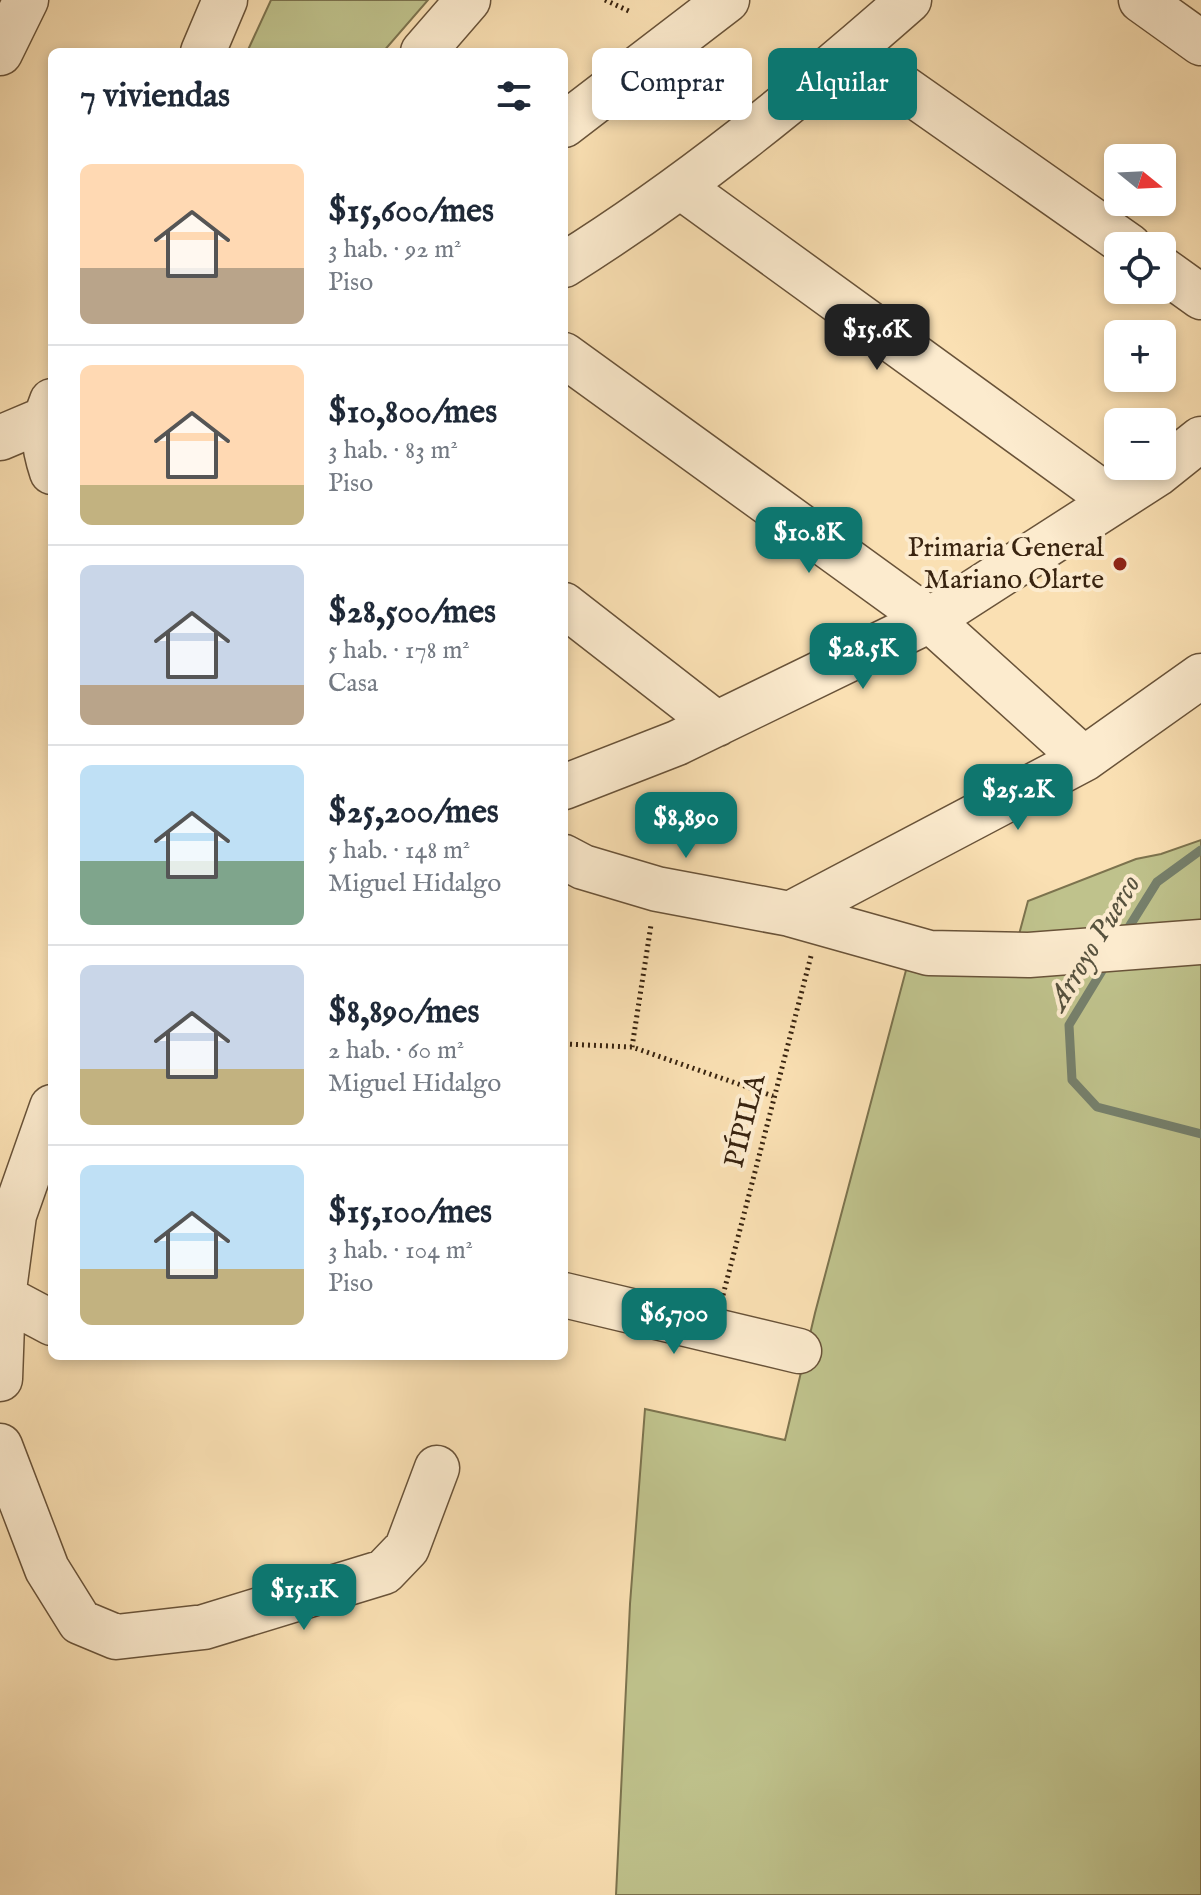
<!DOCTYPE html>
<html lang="es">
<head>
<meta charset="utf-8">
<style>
	:root { --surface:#fff; --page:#f2f2f3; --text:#1f2937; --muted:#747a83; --line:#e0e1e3; --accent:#0f766e }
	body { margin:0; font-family:"IM FELL English",serif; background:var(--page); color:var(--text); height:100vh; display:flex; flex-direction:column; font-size:30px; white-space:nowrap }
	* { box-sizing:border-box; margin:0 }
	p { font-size:26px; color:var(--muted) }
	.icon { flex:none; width:44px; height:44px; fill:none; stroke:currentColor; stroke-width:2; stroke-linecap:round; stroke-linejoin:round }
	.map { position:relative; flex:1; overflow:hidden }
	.side { position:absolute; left:48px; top:48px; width:520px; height:1312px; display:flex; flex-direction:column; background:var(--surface); border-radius:12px; box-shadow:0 4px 12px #0003 }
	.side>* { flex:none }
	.hud { position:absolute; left:592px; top:48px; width:488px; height:72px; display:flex; gap:16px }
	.needle { width:52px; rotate:108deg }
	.buttons { position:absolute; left:1104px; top:144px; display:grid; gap:16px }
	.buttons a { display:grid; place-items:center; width:72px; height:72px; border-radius:12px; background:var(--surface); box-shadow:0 4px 12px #0003; font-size:40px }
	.price { position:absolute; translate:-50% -68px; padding:0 18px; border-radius:16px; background:var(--accent); color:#fff; font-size:26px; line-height:52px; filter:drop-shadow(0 2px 4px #0008) }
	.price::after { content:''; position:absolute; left:50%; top:48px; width:24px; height:18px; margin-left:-12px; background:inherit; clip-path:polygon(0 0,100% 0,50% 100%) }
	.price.selected { background:#222; color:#fff }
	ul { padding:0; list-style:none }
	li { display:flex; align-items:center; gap:24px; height:200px; padding:0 32px }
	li+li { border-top:2px solid var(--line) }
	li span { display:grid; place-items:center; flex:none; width:224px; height:160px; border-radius:12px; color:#555 }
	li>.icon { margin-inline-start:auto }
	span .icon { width:96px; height:96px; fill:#fffc; stroke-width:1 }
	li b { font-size:34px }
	h2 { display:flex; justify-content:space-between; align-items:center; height:96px; padding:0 32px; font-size:34px }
	.tag { padding:0 28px; border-radius:12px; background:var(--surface); box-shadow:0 4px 12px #0003; font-size:28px; line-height:72px }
	.tag.selected { background:var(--accent); color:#fff }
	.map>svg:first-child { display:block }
	.green { fill:#bfc28c; stroke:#7c734e; stroke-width:2 }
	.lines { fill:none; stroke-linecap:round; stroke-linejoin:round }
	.stream { stroke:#76806c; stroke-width:9 }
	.minor-casing { stroke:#695339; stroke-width:47 }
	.path { stroke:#392410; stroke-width:5; stroke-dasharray:2 4; stroke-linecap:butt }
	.minor { stroke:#fcebce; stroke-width:44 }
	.poi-dot { fill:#8f2418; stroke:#fcebce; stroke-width:3 }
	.labels { text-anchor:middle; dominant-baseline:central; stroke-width:8; stroke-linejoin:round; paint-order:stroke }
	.poi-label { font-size:28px; fill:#392410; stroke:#fcebce; text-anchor:end }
	.street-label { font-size:28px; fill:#392410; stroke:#fcebce }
	.water-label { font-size:30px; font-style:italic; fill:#57523e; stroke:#fcebce }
</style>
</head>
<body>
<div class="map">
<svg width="1201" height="1895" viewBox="0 0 1201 1895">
	<rect width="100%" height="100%" fill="#fae0b3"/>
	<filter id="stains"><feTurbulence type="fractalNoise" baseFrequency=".0025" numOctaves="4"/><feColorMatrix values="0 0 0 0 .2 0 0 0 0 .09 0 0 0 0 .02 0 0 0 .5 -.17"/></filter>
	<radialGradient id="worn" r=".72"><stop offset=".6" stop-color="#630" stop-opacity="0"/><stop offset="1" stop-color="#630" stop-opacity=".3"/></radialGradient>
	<!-- green -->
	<path class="green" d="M 271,0 L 428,0 L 383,52 L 247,52 Z
		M 1201,840 L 1201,1895 L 616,1895 L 630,1604 L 645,1409 L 785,1440 L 815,1313 L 914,940 L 1014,953 L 1028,901 L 1136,859 L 1161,854 Z"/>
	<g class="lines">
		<!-- stream -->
		<path class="stream" d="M 1124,935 L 1157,882 L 1201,850
			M 1108,961 L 1069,1025 L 1072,1080 L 1097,1107 L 1201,1134"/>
		<defs>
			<path id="minor" d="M 1141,0 L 1201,43
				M 851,51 L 1129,246
				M 203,52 L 225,0
				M 423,52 L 468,0
				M 0,53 L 26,0
				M 564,125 L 727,0
				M 681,187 L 1114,501
				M 564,265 C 687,188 800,96 909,0
				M 1162,269 L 1201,297
				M 564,355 L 930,620 L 1084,759
				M 52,401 C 41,427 43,445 52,472
				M 0,438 L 52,416
				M 564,605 L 717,724
				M 564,787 L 677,743 L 930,620 L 1157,474 L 1201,439
				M 564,857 L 583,867 L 657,889 L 790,914 L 929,953 L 1029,955 L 1201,942
				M 790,914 L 1084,759 L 1201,676
				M 564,1295 L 799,1351
				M 3,1297 L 52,1323
				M 0,1379 L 3,1297 L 14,1215 L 52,1107
				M 0,1446 L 47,1569 L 80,1622 L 116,1637 L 204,1627 L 384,1572 L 407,1548 L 437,1468"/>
		</defs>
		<!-- minor casing -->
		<use href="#minor" class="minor-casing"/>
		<!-- path -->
		<path class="path" d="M 605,0 L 631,12
			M 564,1044 L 632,1047 L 773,1096
			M 632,1047 L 651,925
			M 723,1295 L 811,956"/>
		<!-- minor -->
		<use href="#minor" class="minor"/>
	</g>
	<!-- markers -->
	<circle class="poi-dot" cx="1120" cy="564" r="8"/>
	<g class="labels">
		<!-- poi labels -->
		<g class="poi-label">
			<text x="1104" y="548">Primaria General<tspan x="1104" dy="32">Mariano Olarte</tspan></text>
		</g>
		<!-- street labels -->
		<g class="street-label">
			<text transform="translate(746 1121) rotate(-76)">PÍPILA</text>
		</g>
		<!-- water labels -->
		<g class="water-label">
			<text transform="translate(1095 943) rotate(-59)">Arroyo Puerco</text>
		</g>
	</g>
	<rect width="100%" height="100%" filter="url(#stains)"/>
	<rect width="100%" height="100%" fill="url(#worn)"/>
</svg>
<div class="buttons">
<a><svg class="needle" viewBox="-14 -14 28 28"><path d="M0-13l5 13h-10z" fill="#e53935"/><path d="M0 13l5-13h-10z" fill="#747a83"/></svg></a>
<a><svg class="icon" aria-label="locate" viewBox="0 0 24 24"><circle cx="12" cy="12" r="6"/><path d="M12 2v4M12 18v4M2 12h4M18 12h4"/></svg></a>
<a>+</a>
<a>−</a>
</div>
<b class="price selected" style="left:877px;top:372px">$15.6K</b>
<b class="price" style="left:809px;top:575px">$10.8K</b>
<b class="price" style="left:863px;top:691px">$28.5K</b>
<b class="price" style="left:1018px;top:832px">$25.2K</b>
<b class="price" style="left:686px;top:860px">$8,890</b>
<b class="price" style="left:674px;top:1356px">$6,700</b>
<b class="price" style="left:304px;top:1632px">$15.1K</b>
<div class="hud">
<a class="tag">Comprar</a>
<a class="tag selected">Alquilar</a>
</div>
<section class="side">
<h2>7 viviendas<svg class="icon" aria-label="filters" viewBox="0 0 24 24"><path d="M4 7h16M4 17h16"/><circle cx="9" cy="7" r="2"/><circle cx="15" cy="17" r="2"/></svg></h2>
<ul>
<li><span style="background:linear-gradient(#ffd9b3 65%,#b9a48a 0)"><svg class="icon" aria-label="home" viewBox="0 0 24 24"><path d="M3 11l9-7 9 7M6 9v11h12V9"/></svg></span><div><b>$15,600/mes</b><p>3 hab. · 92 m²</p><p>Piso</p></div></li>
<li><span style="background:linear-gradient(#ffd9b3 75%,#c2b280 0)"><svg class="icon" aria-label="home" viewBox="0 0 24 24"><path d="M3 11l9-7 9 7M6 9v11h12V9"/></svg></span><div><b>$10,800/mes</b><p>3 hab. · 83 m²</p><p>Piso</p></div></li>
<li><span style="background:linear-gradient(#c9d6e8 75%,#b9a48a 0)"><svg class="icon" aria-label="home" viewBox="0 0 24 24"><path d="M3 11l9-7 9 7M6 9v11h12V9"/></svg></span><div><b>$28,500/mes</b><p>5 hab. · 178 m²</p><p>Casa</p></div></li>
<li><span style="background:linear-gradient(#bfe0f5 60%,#7fa58c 0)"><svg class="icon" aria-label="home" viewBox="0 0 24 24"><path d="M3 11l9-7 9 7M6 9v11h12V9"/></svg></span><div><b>$25,200/mes</b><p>5 hab. · 148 m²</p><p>Miguel Hidalgo</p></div></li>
<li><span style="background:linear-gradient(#c9d6e8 65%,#c2b280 0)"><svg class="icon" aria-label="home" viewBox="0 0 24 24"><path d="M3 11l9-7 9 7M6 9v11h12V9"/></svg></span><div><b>$8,890/mes</b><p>2 hab. · 60 m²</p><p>Miguel Hidalgo</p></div></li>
<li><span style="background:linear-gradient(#bfe0f5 65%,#c2b280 0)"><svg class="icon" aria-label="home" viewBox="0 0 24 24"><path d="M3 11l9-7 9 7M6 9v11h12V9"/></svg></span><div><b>$15,100/mes</b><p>3 hab. · 104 m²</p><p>Piso</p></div></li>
</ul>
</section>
</div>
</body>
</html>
